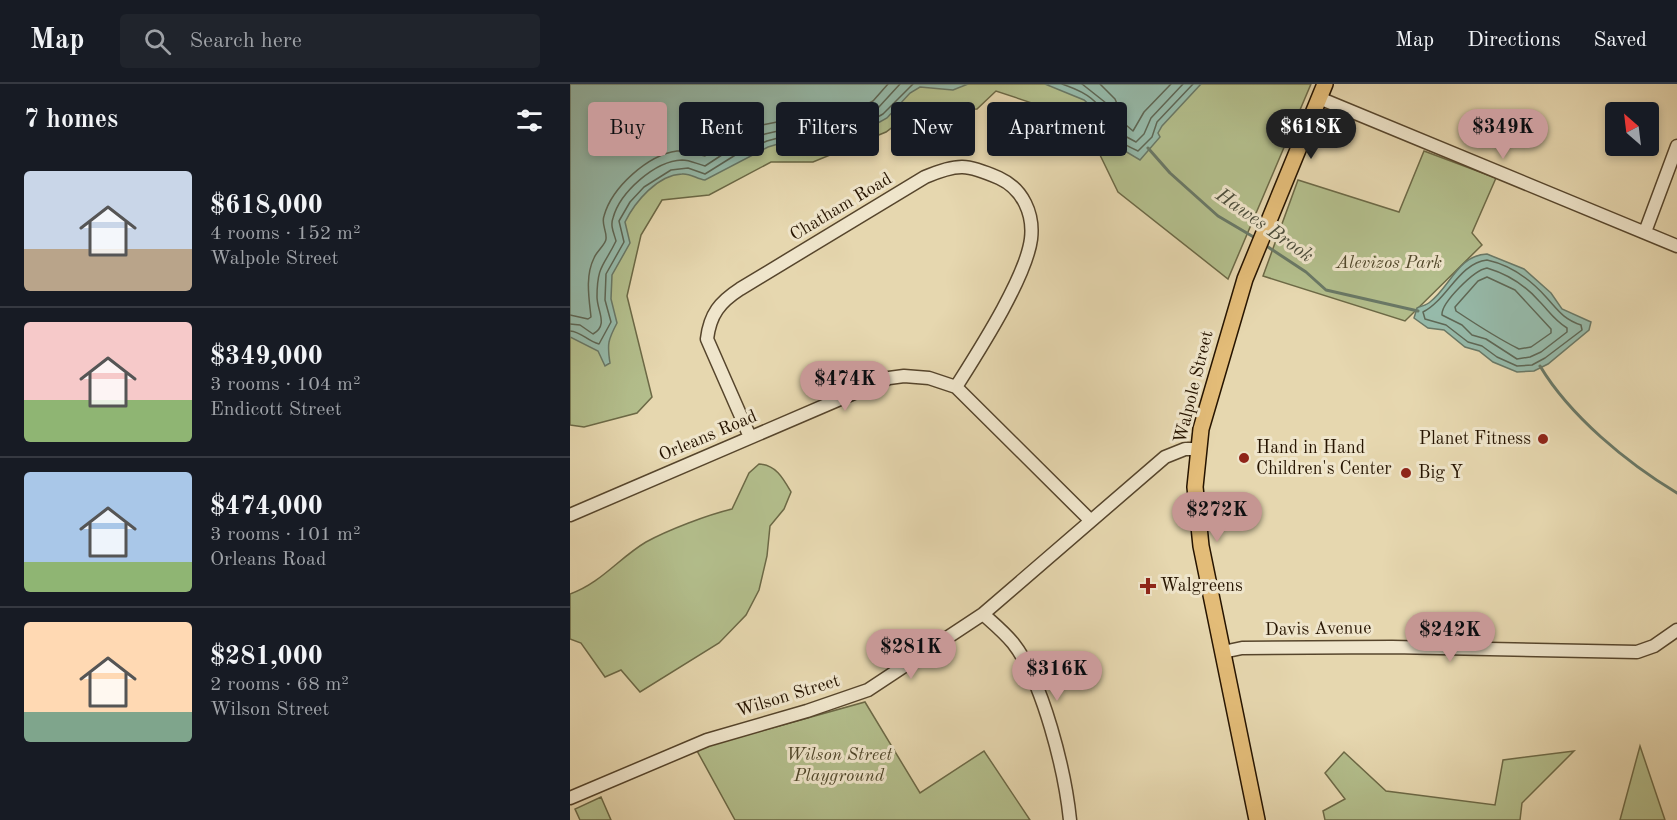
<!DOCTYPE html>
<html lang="en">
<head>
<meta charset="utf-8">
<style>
	:root { --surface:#171b24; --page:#20242c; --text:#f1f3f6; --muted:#9ea1a6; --line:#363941; --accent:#c59692 }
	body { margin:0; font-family:"Old Standard TT",serif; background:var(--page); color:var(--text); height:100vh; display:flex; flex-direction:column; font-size:22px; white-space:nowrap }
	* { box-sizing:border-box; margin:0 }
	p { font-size:20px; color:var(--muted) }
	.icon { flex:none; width:33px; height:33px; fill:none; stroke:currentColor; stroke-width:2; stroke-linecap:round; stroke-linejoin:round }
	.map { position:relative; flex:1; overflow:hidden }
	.details { display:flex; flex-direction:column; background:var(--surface); width:570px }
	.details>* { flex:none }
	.guide { position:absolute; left:18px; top:18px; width:570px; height:54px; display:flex; gap:12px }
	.needle { width:39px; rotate:332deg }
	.controls { position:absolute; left:1035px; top:18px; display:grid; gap:12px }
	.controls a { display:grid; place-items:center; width:54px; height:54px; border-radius:6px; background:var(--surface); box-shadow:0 3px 9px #0003; font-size:30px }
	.price { position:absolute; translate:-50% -51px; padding:0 14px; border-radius:21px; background:var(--accent); color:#111; font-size:20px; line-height:39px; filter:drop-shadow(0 2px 3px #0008) }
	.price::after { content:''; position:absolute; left:50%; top:36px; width:18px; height:14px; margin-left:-9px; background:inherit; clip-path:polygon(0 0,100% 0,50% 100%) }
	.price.selected { background:#222; color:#fff }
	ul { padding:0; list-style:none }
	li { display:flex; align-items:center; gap:18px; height:150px; padding:0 24px }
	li+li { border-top:2px solid var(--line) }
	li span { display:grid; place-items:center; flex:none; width:168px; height:120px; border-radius:6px; color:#555 }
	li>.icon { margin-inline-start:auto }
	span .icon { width:72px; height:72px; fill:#fffc; stroke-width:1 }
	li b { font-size:26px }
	h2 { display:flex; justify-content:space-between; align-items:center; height:72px; padding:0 24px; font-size:26px }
	.chip { padding:0 21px; border-radius:6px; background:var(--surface); box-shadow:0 3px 9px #0003; font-size:21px; line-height:54px }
	.chip.selected { background:var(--accent); color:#111 }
	header { display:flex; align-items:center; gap:36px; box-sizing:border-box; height:84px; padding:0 30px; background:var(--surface); border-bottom:2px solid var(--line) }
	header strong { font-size:28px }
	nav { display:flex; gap:33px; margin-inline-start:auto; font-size:21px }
	.search { width:420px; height:54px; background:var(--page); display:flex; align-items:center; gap:15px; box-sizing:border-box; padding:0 21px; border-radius:6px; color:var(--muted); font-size:22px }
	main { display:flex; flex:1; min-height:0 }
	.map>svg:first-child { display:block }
	.green { fill:#b3be8c; stroke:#6c6946; stroke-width:1.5 }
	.water { fill:#96baaa; stroke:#697866; stroke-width:1.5 }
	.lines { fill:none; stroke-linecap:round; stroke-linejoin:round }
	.shore { stroke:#5e6755; stroke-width:1.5 }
	.stream { stroke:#697866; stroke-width:3 }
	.minor-casing { stroke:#56452c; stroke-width:15 }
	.major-casing { stroke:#261400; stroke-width:18 }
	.minor { stroke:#efe5cb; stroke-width:12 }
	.major { stroke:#e3bc78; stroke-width:15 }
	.poi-dot { fill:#8f2418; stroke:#efe5cb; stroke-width:2 }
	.labels { text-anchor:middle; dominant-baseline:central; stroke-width:6; stroke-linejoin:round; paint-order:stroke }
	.street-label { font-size:18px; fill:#261400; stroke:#efe5cb }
	.park-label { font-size:18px; font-style:italic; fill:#50472a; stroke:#efe5cb }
	.poi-label { font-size:18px; fill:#261400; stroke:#efe5cb; text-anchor:start }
	.water-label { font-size:20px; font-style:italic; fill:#4d4e3c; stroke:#efe5cb }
</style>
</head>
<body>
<header>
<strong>Map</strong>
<div class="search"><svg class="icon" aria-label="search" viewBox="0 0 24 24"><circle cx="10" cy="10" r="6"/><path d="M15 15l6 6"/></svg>Search here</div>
<nav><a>Map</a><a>Directions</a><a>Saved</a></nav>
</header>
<main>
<section class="details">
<h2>7 homes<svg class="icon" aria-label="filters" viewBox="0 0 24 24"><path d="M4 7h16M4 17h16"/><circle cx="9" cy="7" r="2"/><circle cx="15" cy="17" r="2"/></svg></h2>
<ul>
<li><span style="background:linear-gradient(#c9d6e8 65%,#b9a48a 0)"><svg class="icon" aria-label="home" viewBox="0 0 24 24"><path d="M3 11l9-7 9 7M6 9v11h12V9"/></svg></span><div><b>$618,000</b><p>4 rooms · 152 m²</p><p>Walpole Street</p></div></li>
<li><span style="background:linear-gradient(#f6c9c9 65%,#8fb573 0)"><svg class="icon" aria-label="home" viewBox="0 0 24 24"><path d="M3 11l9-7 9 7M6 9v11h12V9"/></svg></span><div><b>$349,000</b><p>3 rooms · 104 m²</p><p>Endicott Street</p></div></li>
<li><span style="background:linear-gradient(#a9c7e8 75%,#8fb573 0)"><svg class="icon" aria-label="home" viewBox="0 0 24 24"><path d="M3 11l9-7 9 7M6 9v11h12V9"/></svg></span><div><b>$474,000</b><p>3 rooms · 101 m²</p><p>Orleans Road</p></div></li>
<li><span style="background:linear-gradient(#ffd9b3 75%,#7fa58c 0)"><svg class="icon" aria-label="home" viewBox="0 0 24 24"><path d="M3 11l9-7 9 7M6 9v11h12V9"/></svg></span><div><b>$281,000</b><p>2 rooms · 68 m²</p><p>Wilson Street</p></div></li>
</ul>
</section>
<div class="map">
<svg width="1107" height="736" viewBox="0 0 1107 736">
	<rect width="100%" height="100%" fill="#e6d7af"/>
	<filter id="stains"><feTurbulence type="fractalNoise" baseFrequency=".00333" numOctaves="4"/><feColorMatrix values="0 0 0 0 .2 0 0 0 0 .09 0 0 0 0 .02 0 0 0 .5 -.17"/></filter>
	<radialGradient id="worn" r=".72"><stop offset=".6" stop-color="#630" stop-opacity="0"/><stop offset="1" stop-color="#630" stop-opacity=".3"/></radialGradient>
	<!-- green -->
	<path class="green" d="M 0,0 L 741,0 L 658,195 L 548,108 L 513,36 L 426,7 L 407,25 L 345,26 L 316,48 L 243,78 L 201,78 L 139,111 L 92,116 L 71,151 L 57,212 L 82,313 L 67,329 L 14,343 L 0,341 Z
		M 854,67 L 926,94 L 902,149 L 912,161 L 835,237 L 693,192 L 728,96 L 829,128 Z
		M 189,380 C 206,381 213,394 221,408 L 214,425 L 200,442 L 197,472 L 189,506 L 176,531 L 149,559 L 70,608 L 51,586 L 35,593 L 11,559 L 0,555 L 0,510 C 31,499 49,474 76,458 C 98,446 137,431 162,425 L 179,389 Z
		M 295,618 L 350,709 L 414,667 L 460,736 L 165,736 L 126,665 Z
		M 1070,662 L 1095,736 L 1050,736 Z
		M 1004,667 L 952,719 L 950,736 L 755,736 L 753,727 L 775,715 L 755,689 L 774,668 L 816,707 L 925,721 L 933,676 Z
		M 31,713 L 41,736 L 10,736 L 5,725 Z"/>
	<!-- water -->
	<path class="water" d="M 0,0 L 398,0 L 383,6 L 350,3 L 340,9 L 317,34 L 290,49 L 278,53 L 258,51 L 231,62 L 208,60 L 198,63 L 135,96 C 127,95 120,89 112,90 C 87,91 65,118 55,138 L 60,159 L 42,191 L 41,215 L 47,239 C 38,256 37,260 40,279 L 35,282 L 28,267 L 0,253 Z
		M 475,0 L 631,0 L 592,42 L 588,49 L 590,53 L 570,76 L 543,60 L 526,27 L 514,16 Z
		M 917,170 L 954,185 L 981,209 L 992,225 L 1021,238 L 1019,246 L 978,280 L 964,287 L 947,288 L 923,278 L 909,267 L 895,263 L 874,246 L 858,244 L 844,234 L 847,224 C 851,222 857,221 860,218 C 880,203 888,171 917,170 Z"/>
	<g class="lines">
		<!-- shore -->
		<path class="shore" d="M 492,0 C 506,5 519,10 529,22 C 549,46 530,50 568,67 L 582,53 L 587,38 L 623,0
			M 512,0 L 536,19 L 553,51 L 566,58 L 574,50 L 581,34 L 613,0
			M 530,0 L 545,15 L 556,41 L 563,47 L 574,28 L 601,0
			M 917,176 C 940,181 960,195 976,213 C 988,226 993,235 1011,241 L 1012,246 L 975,274 L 962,281 L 947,282 L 927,273 L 912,262 L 898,258 L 876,241 L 855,235 L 853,228 C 877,216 889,179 917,176 Z
			M 917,184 C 937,190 955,201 969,217 C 979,227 984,236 997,244 L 997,248 L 971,268 L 960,273 L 947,275 L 916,255 L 902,251 L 892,241 L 872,231 C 871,219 904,186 917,184 Z
			M 917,193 L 945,206 L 981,245 L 981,249 L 961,263 L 949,265 C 927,254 907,241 886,227 L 885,223 L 908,197 Z
			M 0,231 L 18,235 L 21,233 C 19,214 15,192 24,174 C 26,168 36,160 36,155 C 37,147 31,140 34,132 C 42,103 78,71 107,67 C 117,66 126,70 135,72 L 160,55 L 192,41 L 207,38 L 230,39 L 253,29 L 282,28 L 303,17 L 318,0
			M 0,240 L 10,241 L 23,250 C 39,241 27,227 27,213 C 27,181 34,182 46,157 C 44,149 40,142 43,134 C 50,108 85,77 112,76 C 120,76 127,80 135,82 L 164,63 L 195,50 L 208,47 L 230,48 L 255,38 L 285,37 L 308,24 L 330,0
			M 0,247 C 12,248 17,257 29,260 L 41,238 L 35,216 L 36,190 L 54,158 L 49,137 L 60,118 L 74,103 L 101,86 L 118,84 L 135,90 L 167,70 L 197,57 L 208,54 L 231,56 L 257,46 L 278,46 L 288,44 L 313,30 L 343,0"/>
		<!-- stream -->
		<path class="stream" d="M 578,64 L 600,89 L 648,132 L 687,155
			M 695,161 L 736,188 L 756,206 L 848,227
			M 970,282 C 1000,332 1057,379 1107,409"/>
		<defs>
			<path id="minor" d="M 749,14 L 1107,162
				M 1075,148 L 1107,62
				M 180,353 L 137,255 C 140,230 150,218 170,205 L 355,93 C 388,79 397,80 429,94 C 453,105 464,130 461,155 C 456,194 408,268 386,303
				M 0,431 L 319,294 L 334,292 L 359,294 L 386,303 L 519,435
				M 413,530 C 423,539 434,548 443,559 C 473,597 495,687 500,736
				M 653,568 L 672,564 L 822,563 L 1067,568 L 1084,562 L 1107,546
				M 0,714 L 137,656 L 237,627 L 298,606 L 413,530 L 595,373 L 615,365 L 628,365"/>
			<path id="major" d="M 687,736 L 631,462 L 625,403 L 631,345 L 675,195 L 755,0"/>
		</defs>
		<!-- minor casing -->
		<use href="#minor" class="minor-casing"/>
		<!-- major casing -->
		<use href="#major" class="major-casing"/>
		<!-- minor -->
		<use href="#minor" class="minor"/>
		<!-- major -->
		<use href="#major" class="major"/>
	</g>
	<!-- markers -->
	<g class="poi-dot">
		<circle cx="973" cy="355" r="6"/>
		<circle cx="674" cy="374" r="6"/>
		<circle cx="836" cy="389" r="6"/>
		<path d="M575 493h6v6h6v6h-6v6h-6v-6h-6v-6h6z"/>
	</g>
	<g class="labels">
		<!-- street labels -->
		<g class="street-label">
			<text transform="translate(271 123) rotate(-31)">Chatham Road</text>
			<text transform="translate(624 303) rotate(-76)">Walpole Street</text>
			<text transform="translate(138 352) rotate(-23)">Orleans Road</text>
			<text transform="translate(748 545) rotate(-1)">Davis Avenue</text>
			<text transform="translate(218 612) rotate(-17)">Wilson Street</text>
		</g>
		<!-- park labels -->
		<g class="park-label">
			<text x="819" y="179">Alevizos Park</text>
			<text x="269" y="671">Wilson Street<tspan x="269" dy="21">Playground</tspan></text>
		</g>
		<!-- poi labels -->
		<g class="poi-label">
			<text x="961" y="355" text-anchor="end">Planet Fitness</text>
			<text x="686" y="364">Hand in Hand<tspan x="686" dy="21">Children's Center</tspan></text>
			<text x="848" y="389">Big Y</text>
			<text x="590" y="502">Walgreens</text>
		</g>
		<!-- water labels -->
		<g class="water-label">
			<text transform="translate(694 142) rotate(35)">Hawes Brook</text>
		</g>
	</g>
	<rect width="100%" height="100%" filter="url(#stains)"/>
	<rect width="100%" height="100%" fill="url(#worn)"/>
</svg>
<div class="controls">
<a><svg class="needle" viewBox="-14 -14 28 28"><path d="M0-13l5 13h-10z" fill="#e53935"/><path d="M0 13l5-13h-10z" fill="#9ea1a6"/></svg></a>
</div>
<b class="price selected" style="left:741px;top:76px">$618K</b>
<b class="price" style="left:933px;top:76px">$349K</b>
<b class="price" style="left:275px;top:328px">$474K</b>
<b class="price" style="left:647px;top:459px">$272K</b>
<b class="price" style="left:880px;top:579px">$242K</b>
<b class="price" style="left:341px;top:596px">$281K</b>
<b class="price" style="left:487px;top:618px">$316K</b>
<div class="guide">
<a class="chip selected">Buy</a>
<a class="chip">Rent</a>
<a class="chip">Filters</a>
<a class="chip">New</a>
<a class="chip">Apartment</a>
</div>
</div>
</main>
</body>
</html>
